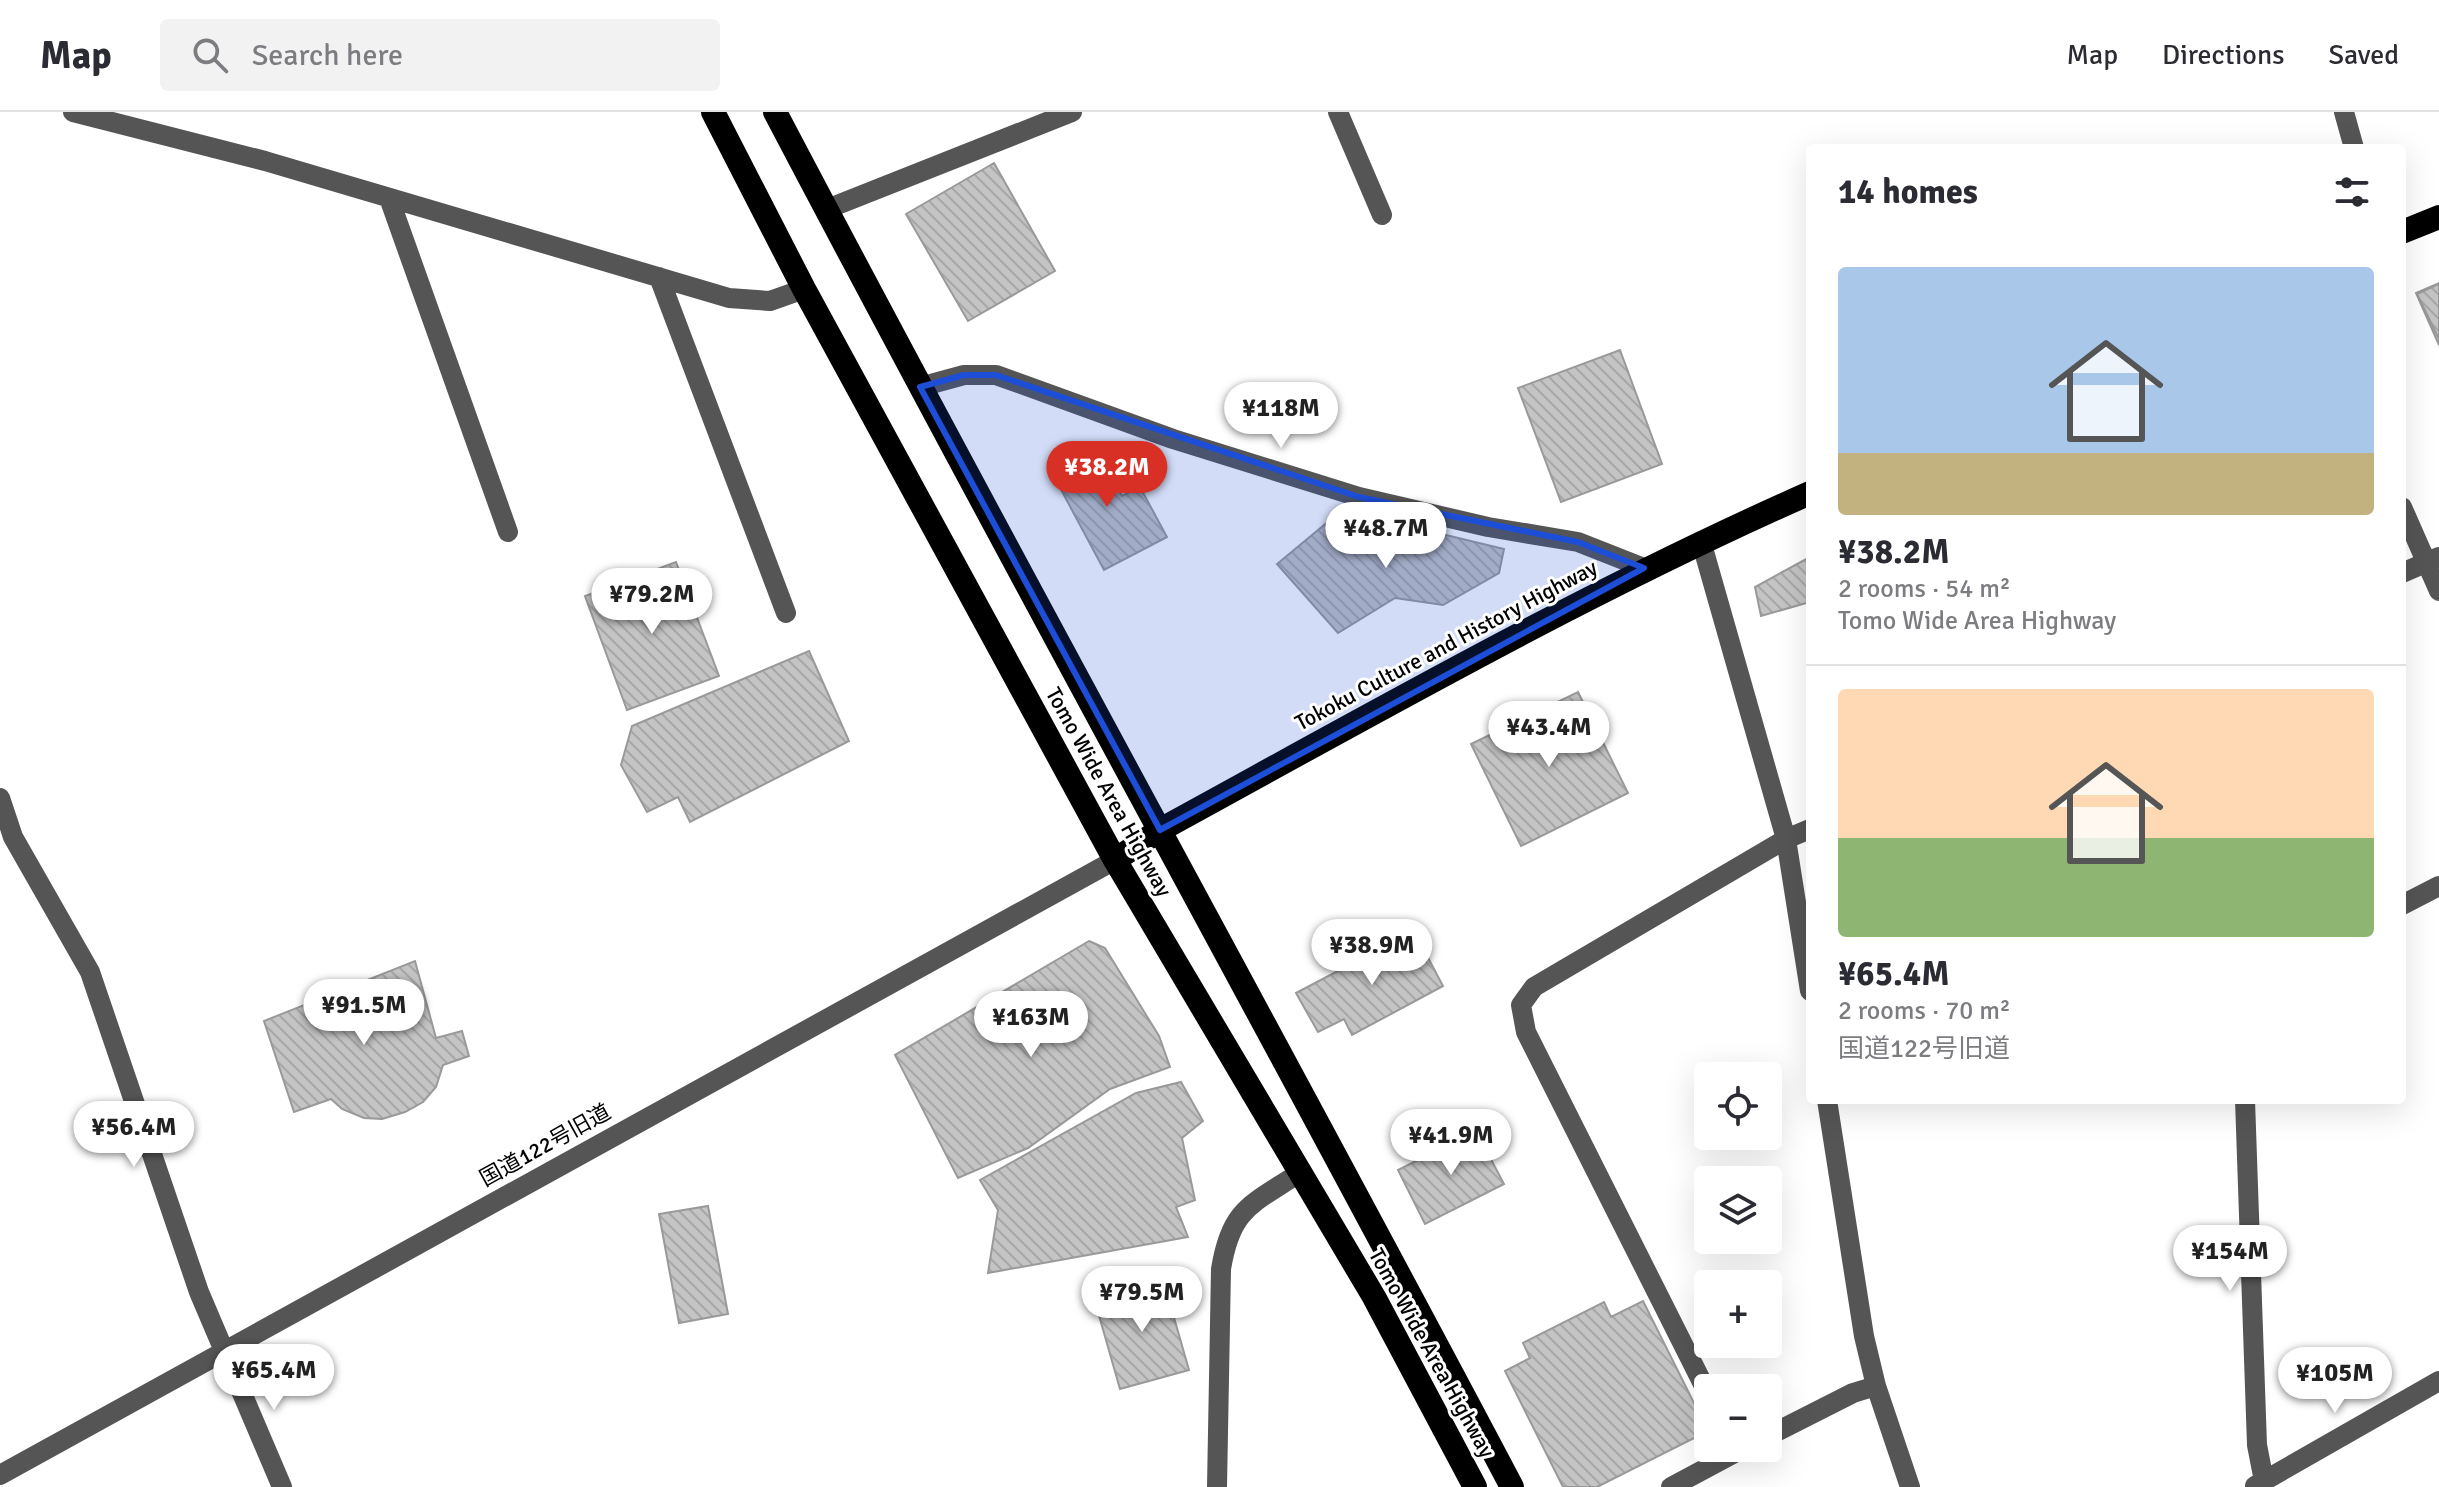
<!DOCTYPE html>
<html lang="en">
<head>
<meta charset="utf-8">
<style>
	:root { --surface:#fff; --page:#f2f2f3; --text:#2b2b33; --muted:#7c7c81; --line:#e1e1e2; --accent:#d93025 }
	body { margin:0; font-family:Signika,"Noto Sans JP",sans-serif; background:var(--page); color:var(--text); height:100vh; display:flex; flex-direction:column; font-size:30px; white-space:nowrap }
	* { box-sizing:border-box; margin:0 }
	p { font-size:26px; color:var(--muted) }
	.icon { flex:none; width:44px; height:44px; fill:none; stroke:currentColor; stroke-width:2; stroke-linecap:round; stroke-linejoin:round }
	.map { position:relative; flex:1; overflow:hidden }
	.side { position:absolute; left:1806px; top:32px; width:600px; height:960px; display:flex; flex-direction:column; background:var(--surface); border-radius:8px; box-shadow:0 8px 32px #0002 }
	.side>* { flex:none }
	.controls { position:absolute; left:1694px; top:950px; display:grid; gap:16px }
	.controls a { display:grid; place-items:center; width:88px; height:88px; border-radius:8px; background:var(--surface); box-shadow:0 8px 32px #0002; font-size:40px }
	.price { position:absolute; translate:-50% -68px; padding:0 18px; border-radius:28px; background:#fff; color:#222; font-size:26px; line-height:52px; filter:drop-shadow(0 2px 4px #0008) }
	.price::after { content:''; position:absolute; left:50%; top:48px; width:24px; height:18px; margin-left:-12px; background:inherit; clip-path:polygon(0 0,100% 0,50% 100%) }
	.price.current { background:var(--accent); color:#fff }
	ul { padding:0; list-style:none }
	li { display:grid; align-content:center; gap:16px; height:424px; padding:0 32px }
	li+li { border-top:2px solid var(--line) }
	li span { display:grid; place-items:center; height:248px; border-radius:8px; color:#555 }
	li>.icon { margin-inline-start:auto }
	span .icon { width:144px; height:144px; fill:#fffc; stroke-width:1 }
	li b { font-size:34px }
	h2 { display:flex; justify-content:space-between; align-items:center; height:96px; padding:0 32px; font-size:34px }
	header { display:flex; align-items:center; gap:48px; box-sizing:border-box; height:112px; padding:0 40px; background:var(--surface); border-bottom:2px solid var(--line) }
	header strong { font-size:38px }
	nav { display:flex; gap:44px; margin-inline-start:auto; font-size:28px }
	.search { width:560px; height:72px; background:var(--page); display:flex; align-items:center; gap:20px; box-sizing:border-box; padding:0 28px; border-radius:8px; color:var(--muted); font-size:30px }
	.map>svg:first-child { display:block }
	.building { fill:url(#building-back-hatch); stroke:#999; stroke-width:2 }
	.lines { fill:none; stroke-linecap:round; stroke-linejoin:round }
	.minor { stroke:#555; stroke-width:20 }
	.highway { stroke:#000; stroke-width:24 }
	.marked { fill:#1d4ed8; fill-opacity:0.2; stroke:#1d4ed8; stroke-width:6; stroke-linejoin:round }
	.labels { text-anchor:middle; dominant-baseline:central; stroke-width:6; stroke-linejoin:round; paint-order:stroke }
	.street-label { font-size:22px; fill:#000; stroke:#fff }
</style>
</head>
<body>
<header>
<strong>Map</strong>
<div class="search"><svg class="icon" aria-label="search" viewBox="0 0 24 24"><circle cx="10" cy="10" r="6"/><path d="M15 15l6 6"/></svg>Search here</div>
<nav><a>Map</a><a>Directions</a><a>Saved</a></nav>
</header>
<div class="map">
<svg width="2439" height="1375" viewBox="0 0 2439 1375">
	<defs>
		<pattern id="building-back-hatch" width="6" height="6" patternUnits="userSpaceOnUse" patternTransform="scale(2)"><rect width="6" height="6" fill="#c4c4c4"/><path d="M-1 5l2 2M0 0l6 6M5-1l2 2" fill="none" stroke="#a7a7a7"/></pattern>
	</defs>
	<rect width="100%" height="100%" fill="#fff"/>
	<!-- building -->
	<path class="building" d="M 994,51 L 1055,159 L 968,209 L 906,102 Z
		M 2439,171 L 2439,233 L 2416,181 Z
		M 2439,172 L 2439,227 L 2417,182 Z
		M 1620,238 L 1662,352 L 1561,390 L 1518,276 Z
		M 1095,333 L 1122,384 L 1140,375 L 1167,425 L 1104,458 L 1050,357 Z
		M 1329,409 L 1352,435 L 1388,409 L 1504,437 L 1499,461 L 1443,493 L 1395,486 L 1338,521 L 1277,452 Z
		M 1810,445 L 1810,490 L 1761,504 L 1755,475 Z
		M 676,450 L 719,564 L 627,598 L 585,484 Z
		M 809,539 L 849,629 L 690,710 L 678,685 L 647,700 L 621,653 L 632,614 Z
		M 1578,580 L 1628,681 L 1521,734 L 1471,632 Z
		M 1414,819 L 1443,874 L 1352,923 L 1344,907 L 1318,920 L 1296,881 Z
		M 1089,829 L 1105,836 L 1159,924 L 1170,955 L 1110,977 L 1028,1036 L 958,1066 L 895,943 Z
		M 415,849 L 436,926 L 462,919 L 469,944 L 443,953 L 436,975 L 423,990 L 405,1000 L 382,1007 L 364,1006 L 342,997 L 331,987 L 294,1000 L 264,909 Z
		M 1181,970 L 1203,1009 L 1182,1026 L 1195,1088 L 1176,1095 L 1188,1125 L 988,1161 L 998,1098 L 980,1068 L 1136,981 Z
		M 1476,1019 L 1504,1072 L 1425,1112 L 1398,1058 Z
		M 708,1094 L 728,1202 L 679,1211 L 659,1102 Z
		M 1163,1167 L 1189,1258 L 1120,1277 L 1094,1186 Z
		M 1643,1189 L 1708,1319 L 1597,1375 L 1563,1375 L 1505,1259 L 1530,1246 L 1523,1231 L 1604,1190 L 1611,1205 Z"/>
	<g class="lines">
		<!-- minor -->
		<path class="minor" d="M 73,0 L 265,49 L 729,186 L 770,189 L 804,177
			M 1338,0 L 1382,103
			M 2344,0 L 2354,36
			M 389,86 L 508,420
			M 827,97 L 1072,0
			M 659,165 L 786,501
			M 920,275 L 964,263 L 996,263 L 1173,327 L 1359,385 L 1488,415 L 1578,430 L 1644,456
			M 2402,395 L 2439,479
			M 1701,429 L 1786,727 L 1810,879
			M 2402,461 L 2439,445
			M 0,686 L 13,725 L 90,860 L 199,1180 L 282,1375
			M 2402,793 L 2439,774
			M 1827,988 L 1864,1224 L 1876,1274 L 1910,1375
			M 2245,988 L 2257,1333 L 2264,1369
			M 1708,1282 L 1526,920 L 1521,893 L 1534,875 L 1786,727 L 1810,717
			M 1768,1324 L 1853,1281 L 1876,1274
			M 0,1363 L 1115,748
			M 2255,1374 L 2439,1269
			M 1217,1375 L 1221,1157 C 1231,1096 1251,1093 1299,1061
			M 1671,1375 L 1744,1336"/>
		<!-- highway -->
		<path class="highway" d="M 713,0 L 804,177 L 1115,748 L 1374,1185 L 1475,1375
			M 775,0 C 1017,461 1269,915 1512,1375
			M 2402,120 L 2439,105
			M 1115,748 L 1160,718 C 1374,601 1586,480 1810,381"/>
	</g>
	<!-- marked area -->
	<path class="marked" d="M 964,263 L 996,263 L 1359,385 L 1578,430 L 1644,456 L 1160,718 L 920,275 Z"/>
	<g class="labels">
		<!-- street labels -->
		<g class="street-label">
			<text transform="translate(1446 533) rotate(-28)">Tokoku Culture and History Highway</text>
			<text transform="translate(1109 680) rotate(61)">Tomo Wide Area Highway</text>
			<text transform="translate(545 1033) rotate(-29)">国道122号旧道</text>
			<text transform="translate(1432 1241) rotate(61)">Tomo Wide Area Highway</text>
		</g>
	</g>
</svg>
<div class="controls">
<a><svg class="icon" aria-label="locate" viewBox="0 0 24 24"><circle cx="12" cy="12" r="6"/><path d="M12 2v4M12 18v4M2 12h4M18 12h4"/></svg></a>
<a><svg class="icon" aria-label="layers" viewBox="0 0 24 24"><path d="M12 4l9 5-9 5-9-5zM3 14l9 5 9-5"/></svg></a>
<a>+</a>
<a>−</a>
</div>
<b class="price" style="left:1281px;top:338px">¥118M</b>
<b class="price current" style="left:1107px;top:397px">¥38.2M</b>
<b class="price" style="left:1386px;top:458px">¥48.7M</b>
<b class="price" style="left:652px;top:524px">¥79.2M</b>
<b class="price" style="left:1549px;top:657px">¥43.4M</b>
<b class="price" style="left:1372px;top:875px">¥38.9M</b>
<b class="price" style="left:364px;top:935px">¥91.5M</b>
<b class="price" style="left:1031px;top:947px">¥163M</b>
<b class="price" style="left:134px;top:1057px">¥56.4M</b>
<b class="price" style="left:1451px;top:1065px">¥41.9M</b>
<b class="price" style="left:2230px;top:1181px">¥154M</b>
<b class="price" style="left:1142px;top:1222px">¥79.5M</b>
<b class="price" style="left:274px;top:1300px">¥65.4M</b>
<b class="price" style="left:2335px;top:1303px">¥105M</b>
<section class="side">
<h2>14 homes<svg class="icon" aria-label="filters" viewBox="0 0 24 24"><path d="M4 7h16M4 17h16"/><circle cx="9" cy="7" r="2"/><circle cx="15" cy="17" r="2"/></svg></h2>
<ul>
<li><span style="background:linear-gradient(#a9c7e8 75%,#c2b280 0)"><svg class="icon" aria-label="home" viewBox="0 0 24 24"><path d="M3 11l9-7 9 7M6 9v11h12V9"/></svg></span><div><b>¥38.2M</b><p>2 rooms · 54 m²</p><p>Tomo Wide Area Highway</p></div></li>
<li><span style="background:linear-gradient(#ffd9b3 60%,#8fb573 0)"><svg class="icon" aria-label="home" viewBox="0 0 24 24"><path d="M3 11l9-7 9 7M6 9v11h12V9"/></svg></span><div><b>¥65.4M</b><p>2 rooms · 70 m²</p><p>国道122号旧道</p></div></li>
</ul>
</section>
</div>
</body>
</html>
